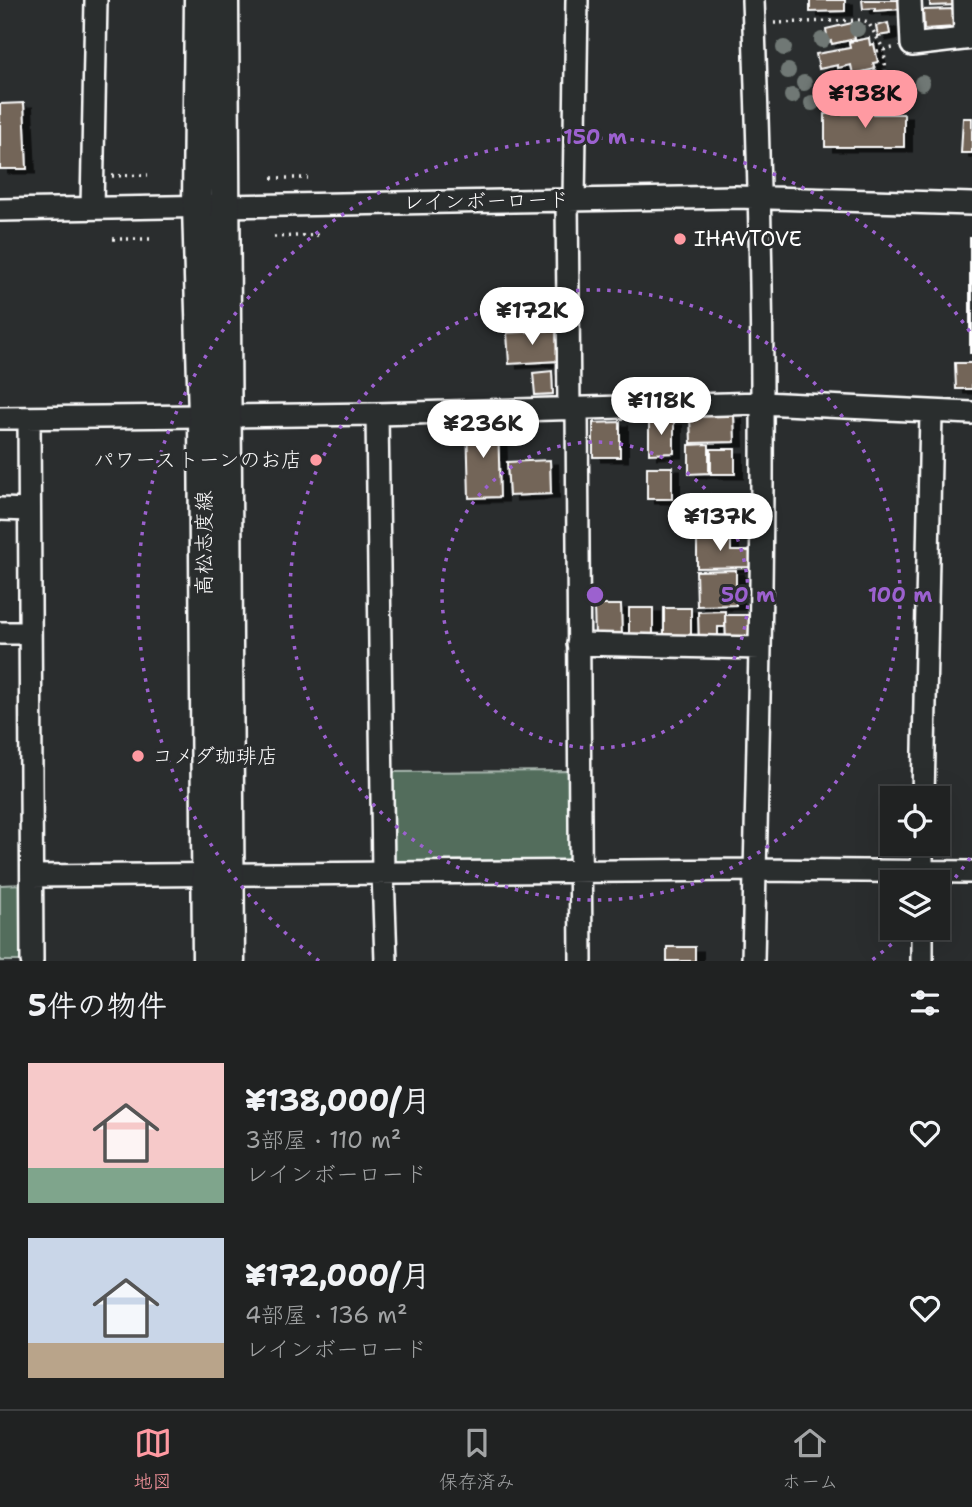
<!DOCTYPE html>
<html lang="ja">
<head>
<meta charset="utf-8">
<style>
	:root { --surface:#202222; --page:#282a2a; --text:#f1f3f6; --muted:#a2a4a5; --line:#3d3f40; --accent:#ff9aa2 }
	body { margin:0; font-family:"Shantell Sans","Klee One",sans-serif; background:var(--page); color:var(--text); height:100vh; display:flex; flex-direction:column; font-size:26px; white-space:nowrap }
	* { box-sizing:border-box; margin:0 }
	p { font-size:23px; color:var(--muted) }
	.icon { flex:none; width:38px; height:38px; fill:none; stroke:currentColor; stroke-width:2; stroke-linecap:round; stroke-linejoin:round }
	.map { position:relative; height:961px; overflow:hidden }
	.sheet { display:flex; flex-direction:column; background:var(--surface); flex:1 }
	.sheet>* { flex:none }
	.tools { position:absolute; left:880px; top:786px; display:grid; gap:14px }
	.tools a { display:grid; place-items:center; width:70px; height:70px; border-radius:0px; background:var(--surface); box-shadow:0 7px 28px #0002,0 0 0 2px var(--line); font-size:35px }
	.price { position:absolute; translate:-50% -60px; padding:0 16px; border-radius:24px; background:#fff; color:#222; font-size:23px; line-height:46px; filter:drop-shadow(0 2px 4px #0008) }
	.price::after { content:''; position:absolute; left:50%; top:42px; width:21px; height:16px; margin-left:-10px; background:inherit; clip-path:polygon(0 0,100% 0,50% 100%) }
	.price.active { background:var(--accent); color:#111 }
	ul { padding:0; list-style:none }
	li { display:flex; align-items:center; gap:21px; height:175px; padding:0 28px }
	li span { display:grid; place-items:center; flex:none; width:196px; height:140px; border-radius:0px; color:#555 }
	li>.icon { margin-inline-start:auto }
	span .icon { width:84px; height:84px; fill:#fffc; stroke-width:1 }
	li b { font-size:30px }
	h2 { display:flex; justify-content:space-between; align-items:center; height:84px; padding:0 28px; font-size:30px }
	.dock { display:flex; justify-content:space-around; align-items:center; height:98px; border-top:2px solid var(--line); background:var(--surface); font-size:19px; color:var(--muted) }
	.dock a { display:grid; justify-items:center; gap:4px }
	.dock .active { color:var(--accent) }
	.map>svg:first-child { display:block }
	.green { fill:#526d5c; stroke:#a8b6ae; stroke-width:2 }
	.building { fill:#736559; stroke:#fff; stroke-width:2; filter:url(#shadow) }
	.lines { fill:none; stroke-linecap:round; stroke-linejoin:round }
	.minor-casing { stroke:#fff; stroke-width:26 }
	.major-casing { stroke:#fff; stroke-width:33 }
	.path { stroke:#fff; stroke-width:3.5; stroke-dasharray:2 5; stroke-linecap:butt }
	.minor { stroke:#2a2d2e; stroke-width:21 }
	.major { stroke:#2a2d2e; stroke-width:28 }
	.tree { fill:#6f7874 }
	.ring { fill:none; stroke:#9c61cf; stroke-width:3.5; stroke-dasharray:3.5 7 }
	.poi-dot { fill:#ff9aa2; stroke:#2a2d2e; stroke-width:2.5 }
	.labels { text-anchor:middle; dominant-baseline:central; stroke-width:6; stroke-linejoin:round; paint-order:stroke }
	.street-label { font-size:21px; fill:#fff; stroke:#2a2d2e }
	.poi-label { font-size:21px; fill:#fff; stroke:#2a2d2e; text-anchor:start }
	.centre { fill:#9c61cf; stroke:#2a2d2e; stroke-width:3.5 }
	.ring-label { font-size:21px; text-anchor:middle; font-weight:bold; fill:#9c61cf; stroke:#2a2d2e; stroke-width:6; stroke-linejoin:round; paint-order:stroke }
</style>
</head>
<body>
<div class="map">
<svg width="972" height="961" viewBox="0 0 972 961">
	<defs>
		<filter id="shadow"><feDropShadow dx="8" dy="4.5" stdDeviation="0" flood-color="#0009"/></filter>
	</defs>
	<rect width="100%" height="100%" fill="#2a2d2e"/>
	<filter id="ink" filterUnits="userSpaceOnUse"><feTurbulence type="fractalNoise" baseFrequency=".0143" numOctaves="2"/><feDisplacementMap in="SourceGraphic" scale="14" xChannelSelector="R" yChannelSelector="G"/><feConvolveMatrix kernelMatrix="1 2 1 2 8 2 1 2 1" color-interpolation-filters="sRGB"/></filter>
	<g filter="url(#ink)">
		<!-- green -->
		<path class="green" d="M 569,771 L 570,860 L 393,861 L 392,772 Z
			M 24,884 L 23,961 L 0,961 L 0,885 Z"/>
		<!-- building -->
		<path class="building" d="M 810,0 L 845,0 L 845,11 L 810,12 Z
			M 862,0 L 900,0 L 901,9 L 875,11 L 875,8 L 863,9 Z
			M 930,0 L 955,0 L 955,5 L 930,6 Z
			M 955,9 L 956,27 L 924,29 L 923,10 Z
			M 852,23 L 855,39 L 832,44 L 831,41 L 828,42 L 826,29 Z
			M 888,23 L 890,34 L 878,36 L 876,26 Z
			M 869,38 L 870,45 L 874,44 L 878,62 L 873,63 L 875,69 L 853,74 L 851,65 L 838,68 L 838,65 L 819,69 L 816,54 L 850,48 L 849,42 Z
			M 860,78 L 865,88 L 862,89 L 863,92 L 852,94 L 849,80 Z
			M 24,103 L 27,169 L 0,169 L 0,104 Z
			M 825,114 L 904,114 L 904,147 L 825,147 Z
			M 963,118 L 972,118 L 972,153 L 961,153 Z
			M 970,238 L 972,238 L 972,353 L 970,353 Z
			M 523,304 L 543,304 L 543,322 L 523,322 Z
			M 556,330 L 558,361 L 509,364 L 507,333 Z
			M 955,363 L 972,363 L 972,389 L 956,389 Z
			M 552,371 L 553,394 L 535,395 L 533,373 Z
			M 734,415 L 735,442 L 691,443 L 690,417 Z
			M 649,421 L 674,421 L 674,453 L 649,454 Z
			M 620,422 L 620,457 L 593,457 L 593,423 Z
			M 467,423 L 498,423 L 500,497 L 469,498 Z
			M 709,444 L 709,473 L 689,474 L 689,445 Z
			M 711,449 L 735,449 L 735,474 L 711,474 Z
			M 550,460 L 551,494 L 509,496 L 507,462 Z
			M 647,467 L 672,467 L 672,499 L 647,499 Z
			M 697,506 L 732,506 L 733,531 L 698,532 Z
			M 731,534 L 731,551 L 750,551 L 751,567 L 697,568 L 697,535 Z
			M 736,570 L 736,605 L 697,606 L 696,571 Z
			M 594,605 L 621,605 L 622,636 L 595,637 Z
			M 629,608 L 653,608 L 653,637 L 629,637 Z
			M 664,608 L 691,608 L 691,639 L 664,639 Z
			M 725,611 L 725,627 L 718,627 L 718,642 L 699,643 L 698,612 Z
			M 725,615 L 750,615 L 751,642 L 726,642 Z
			M 667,947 L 695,947 L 695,961 L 667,961 Z"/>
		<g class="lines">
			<defs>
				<path id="minor" d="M 910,0 L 912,45 L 972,38
					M 964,0 L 965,38
					M 567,200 L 569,408
					M 574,200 L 577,0
					M 92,208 L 96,0
					M 0,210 L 735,197 L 972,204
					M 577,408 L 581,961
					M 377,414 L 383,873 L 386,961
					M 228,416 L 377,414 L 762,403 L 972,413
					M 0,418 L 203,416
					M 29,418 L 32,961
					M 0,509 L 29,510
					M 0,633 L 30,633
					M 578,644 L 760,648
					M 923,798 L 931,413
					M 32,876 L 755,870 L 972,872
					M 922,882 L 922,844
					M 922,928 L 922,961
					M 753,961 C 757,774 763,588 762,401 C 762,267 758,134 753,0"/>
				<path id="major" d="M 199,0 L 197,206 L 203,416 L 207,961
					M 224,0 L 230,961"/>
			</defs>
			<!-- minor casing -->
			<use href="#minor" class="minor-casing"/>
			<!-- major casing -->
			<use href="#major" class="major-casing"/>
			<!-- path -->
			<path class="path" d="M 774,23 L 862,20 L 868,22 L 884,50 L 886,75 L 875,83
				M 877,51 L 893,48
				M 112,176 L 148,175
				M 272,178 L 308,178
				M 274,237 L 319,235
				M 113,239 L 150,239"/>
			<!-- minor -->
			<use href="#minor" class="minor"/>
			<!-- major -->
			<use href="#major" class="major"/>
		</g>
		<!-- trees -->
		<g class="tree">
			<circle cx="857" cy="29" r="8"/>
			<circle cx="822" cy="40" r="8"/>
			<circle cx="784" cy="48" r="8"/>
			<circle cx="788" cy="71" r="8"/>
			<circle cx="804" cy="83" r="8"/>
			<circle cx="922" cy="83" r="8"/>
			<circle cx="792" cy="96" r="8"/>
			<circle cx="895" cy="97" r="8"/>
			<circle cx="812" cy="103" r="8"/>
			<circle cx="851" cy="103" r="8"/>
			<circle cx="835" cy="104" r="8"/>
		</g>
	</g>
	<!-- distance rings -->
	<g class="ring">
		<circle cx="595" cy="595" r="153"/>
		<circle cx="595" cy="595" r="305"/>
		<path d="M970 858A458 458 0 0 1 938 898M907 930A458 458 0 0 1 871 961M319 961A458 458 0 1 1 970 332"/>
	</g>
	<!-- markers -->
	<g class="poi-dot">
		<circle cx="680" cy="239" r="7"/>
		<circle cx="316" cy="460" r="7"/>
		<circle cx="138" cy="756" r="7"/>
	</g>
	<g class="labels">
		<!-- street labels -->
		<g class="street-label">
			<text transform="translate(486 201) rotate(-1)">レインボーロード</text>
			<text transform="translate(204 543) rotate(-90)">高松志度線</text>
		</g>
		<!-- poi labels -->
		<g class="poi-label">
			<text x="694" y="239">IHAVTOVE</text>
			<text x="302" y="460" text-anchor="end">パワーストーンのお店</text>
			<text x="152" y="756">コメダ珈琲店</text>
		</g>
	</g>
	<circle cx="595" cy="595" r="10" class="centre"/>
	<g class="ring-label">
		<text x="595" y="144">150 m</text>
		<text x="748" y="602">50 m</text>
		<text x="900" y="602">100 m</text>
	</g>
</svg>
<div class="tools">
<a><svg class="icon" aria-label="locate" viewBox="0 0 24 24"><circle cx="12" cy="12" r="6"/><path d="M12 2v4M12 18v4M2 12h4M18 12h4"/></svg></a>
<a><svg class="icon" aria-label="layers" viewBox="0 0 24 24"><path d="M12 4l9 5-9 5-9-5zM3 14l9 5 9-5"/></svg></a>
</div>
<b class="price active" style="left:865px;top:130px">¥138K</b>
<b class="price" style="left:532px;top:347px">¥172K</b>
<b class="price" style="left:661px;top:437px">¥118K</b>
<b class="price" style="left:483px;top:460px">¥236K</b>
<b class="price" style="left:720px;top:553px">¥137K</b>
</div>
<section class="sheet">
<h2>5件の物件<svg class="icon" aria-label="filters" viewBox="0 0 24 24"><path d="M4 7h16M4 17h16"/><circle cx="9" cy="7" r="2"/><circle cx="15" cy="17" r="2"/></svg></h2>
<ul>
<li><span style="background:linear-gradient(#f6c9c9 75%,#7fa58c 0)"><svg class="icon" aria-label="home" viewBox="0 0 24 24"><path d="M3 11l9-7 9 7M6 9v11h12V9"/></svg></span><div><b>¥138,000/月</b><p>3部屋 · 110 m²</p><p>レインボーロード</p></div><svg class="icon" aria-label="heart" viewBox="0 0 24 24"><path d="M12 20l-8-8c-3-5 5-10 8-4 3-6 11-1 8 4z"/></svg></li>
<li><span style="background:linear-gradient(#c9d6e8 75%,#b9a48a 0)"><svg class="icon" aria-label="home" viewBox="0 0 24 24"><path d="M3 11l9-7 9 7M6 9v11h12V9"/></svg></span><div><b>¥172,000/月</b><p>4部屋 · 136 m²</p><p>レインボーロード</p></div><svg class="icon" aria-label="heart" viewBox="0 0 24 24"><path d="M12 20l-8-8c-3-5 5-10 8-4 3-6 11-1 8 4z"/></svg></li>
</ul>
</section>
<nav class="dock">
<a class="active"><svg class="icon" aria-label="map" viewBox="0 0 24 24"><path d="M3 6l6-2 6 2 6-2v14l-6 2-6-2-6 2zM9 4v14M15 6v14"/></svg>地図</a>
<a><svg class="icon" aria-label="saved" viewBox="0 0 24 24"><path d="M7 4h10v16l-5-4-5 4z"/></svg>保存済み</a>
<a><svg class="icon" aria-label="home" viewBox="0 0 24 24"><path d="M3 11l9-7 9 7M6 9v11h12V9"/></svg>ホーム</a>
</nav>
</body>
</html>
